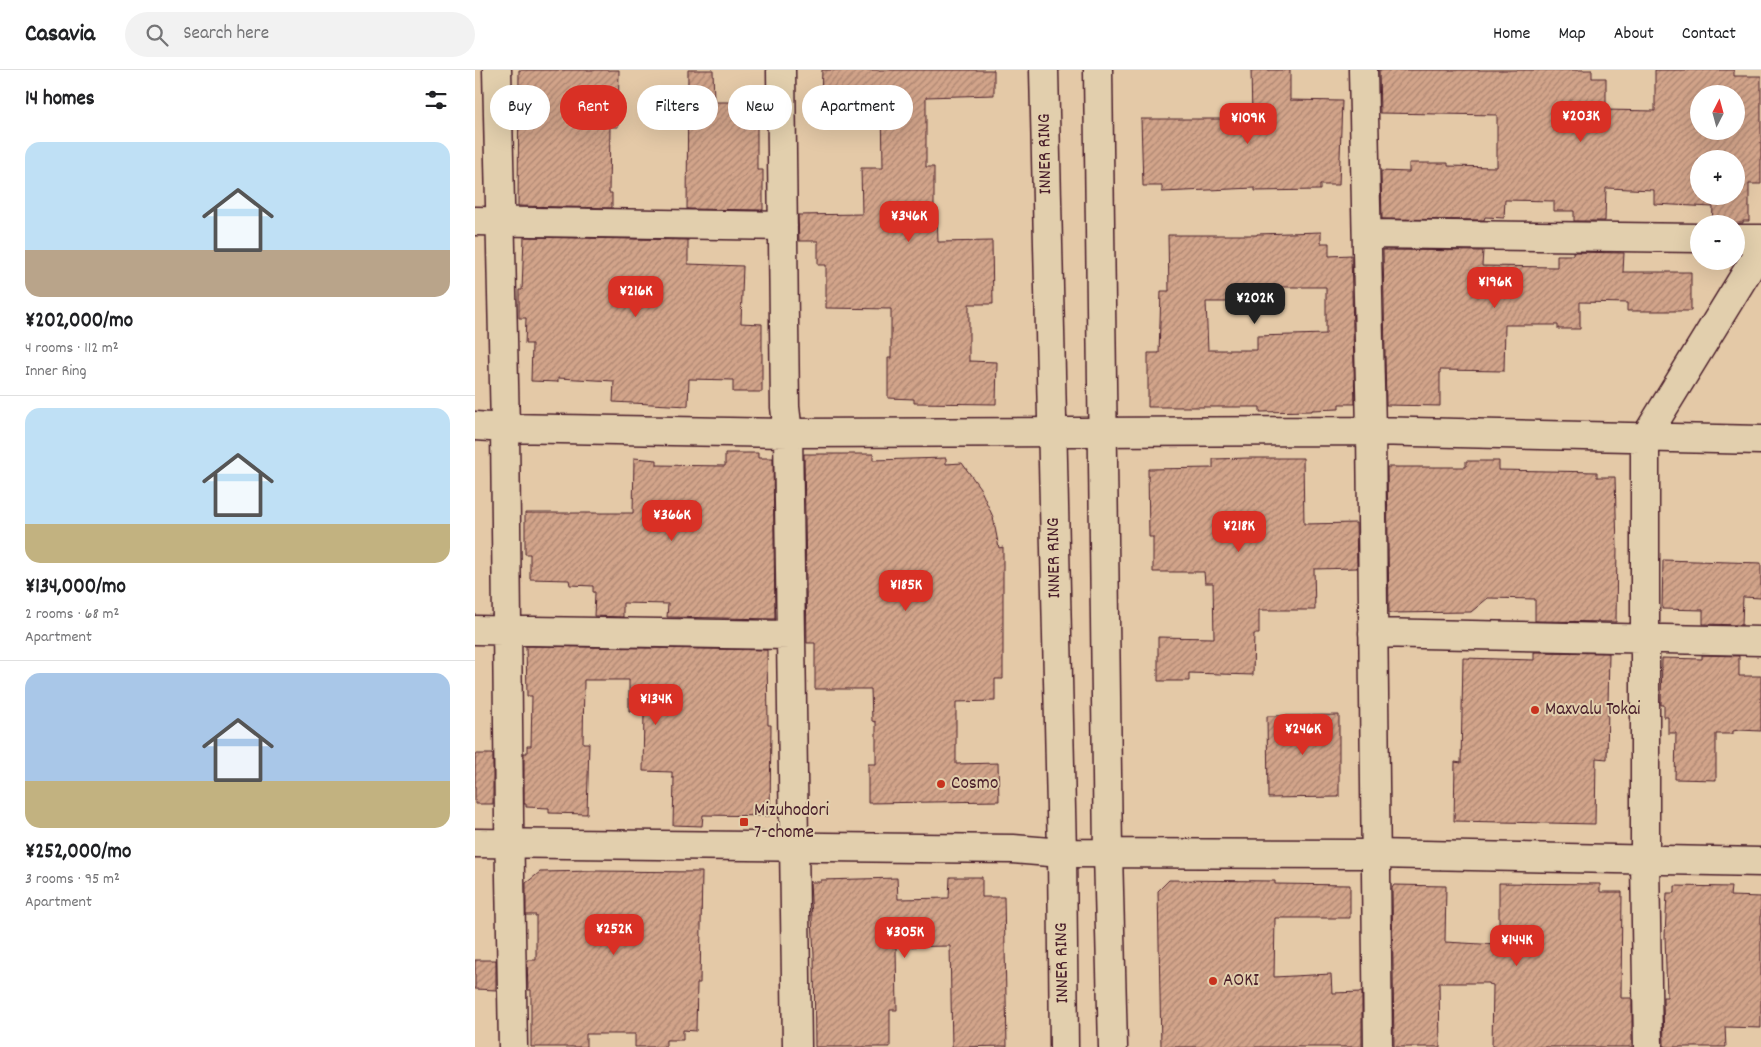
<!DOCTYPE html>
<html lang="en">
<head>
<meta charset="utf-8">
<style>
	:root { --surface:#fff; --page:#f2f2f2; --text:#202124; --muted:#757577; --line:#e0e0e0; --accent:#d93025 }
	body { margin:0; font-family:Dekko,sans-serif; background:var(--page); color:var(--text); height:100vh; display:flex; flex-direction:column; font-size:19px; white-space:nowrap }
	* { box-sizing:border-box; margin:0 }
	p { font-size:16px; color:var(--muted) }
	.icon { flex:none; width:28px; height:28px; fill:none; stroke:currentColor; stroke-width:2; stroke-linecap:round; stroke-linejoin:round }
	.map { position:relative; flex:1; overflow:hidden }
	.drawer { display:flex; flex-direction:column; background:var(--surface); width:475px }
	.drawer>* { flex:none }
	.banner { position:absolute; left:15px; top:15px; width:475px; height:45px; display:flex; gap:10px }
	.needle { width:32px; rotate:6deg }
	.controls { position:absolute; left:1215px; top:15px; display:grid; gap:10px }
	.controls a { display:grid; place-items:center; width:55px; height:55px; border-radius:50%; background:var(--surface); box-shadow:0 5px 20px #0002; font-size:25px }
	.price { position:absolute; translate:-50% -42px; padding:0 11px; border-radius:10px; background:var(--accent); color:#fff; font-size:16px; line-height:32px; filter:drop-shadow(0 1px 2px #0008) }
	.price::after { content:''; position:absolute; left:50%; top:30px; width:15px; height:11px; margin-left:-8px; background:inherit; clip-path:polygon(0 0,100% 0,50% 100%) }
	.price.selected { background:#222; color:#fff }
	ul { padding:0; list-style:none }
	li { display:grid; align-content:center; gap:10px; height:265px; padding:0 25px }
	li+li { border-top:1px solid var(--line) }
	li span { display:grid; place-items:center; height:155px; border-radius:15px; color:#555 }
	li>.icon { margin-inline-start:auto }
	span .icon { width:90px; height:90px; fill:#fffc; stroke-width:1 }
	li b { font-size:21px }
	h2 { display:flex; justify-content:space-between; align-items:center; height:60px; padding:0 25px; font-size:21px }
	.tag { padding:0 18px; border-radius:22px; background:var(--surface); box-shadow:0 5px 20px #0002; font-size:18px; line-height:45px }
	.tag.selected { background:var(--accent); color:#fff }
	header { display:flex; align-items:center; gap:30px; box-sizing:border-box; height:70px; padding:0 25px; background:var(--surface); border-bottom:1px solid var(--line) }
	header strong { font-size:24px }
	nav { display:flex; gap:28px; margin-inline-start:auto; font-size:18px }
	.search { width:350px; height:45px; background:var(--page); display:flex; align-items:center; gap:12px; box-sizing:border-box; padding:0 18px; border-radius:28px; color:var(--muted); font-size:19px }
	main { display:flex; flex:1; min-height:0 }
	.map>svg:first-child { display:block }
	.building { fill:url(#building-hatch); stroke:#4a1f2b; fill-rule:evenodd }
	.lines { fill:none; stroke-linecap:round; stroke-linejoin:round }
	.minor-casing { stroke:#4a1f2b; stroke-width:31 }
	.tertiary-casing { stroke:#4a1f2b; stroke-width:31 }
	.primary-casing { stroke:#4a1f2b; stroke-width:31 }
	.minor { stroke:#e2cfad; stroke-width:28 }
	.tertiary { stroke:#e2cfad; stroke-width:28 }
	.primary { stroke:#e2cfad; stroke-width:28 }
	.poi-dot { fill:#c8321e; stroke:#e2cfad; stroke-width:2 }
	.labels { text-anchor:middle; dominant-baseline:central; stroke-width:4; stroke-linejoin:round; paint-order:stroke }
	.street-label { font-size:19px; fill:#4a1f2b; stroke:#e2cfad }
	.poi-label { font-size:19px; fill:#4a1f2b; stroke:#e2cfad; text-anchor:start }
</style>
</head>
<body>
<header>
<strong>Casavia</strong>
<div class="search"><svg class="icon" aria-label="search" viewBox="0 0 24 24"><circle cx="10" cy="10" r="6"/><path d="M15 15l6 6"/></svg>Search here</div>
<nav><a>Home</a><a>Map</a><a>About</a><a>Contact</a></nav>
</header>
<main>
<section class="drawer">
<h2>14 homes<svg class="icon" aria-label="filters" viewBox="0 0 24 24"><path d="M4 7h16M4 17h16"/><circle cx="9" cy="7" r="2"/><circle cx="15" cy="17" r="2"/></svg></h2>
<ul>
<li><span style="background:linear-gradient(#bfe0f5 70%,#b9a48a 0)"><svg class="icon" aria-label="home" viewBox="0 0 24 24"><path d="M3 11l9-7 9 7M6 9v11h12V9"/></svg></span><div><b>¥202,000/mo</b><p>4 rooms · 112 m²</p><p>Inner Ring</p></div></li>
<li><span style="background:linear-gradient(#bfe0f5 75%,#c2b280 0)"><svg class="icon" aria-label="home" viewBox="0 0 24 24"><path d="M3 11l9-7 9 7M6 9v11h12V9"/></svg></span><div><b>¥134,000/mo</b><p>2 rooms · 68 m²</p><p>Apartment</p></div></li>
<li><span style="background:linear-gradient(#a9c7e8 70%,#c2b280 0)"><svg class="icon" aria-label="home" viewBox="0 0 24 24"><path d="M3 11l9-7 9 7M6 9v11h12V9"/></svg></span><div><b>¥252,000/mo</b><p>3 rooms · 95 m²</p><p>Apartment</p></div></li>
</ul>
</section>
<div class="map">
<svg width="1286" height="977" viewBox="0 0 1286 977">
	<defs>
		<pattern id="building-hatch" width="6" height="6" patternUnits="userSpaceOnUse" patternTransform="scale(1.25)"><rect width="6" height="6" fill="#d2a48a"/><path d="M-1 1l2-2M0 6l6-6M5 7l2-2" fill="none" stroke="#ac8571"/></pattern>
	</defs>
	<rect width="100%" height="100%" fill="#e4c9a7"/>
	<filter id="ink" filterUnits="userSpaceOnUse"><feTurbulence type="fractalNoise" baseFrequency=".02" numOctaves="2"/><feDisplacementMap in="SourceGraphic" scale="10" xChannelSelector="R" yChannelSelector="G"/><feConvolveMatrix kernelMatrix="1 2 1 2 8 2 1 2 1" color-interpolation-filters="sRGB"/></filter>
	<g filter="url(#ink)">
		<!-- building -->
		<path class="building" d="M 44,0 L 144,0 L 143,57 L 135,57 L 134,123 L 137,123 L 137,138 L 43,136 Z
			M 213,0 L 238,0 L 239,32 L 282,32 L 282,100 L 288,100 L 288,140 L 212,139 Z
			M 347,0 L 519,0 L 519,25 L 451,27 L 451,97 L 459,97 L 459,139 L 462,139 L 463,172 L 517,171 L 518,234 L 494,234 L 494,291 L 522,292 L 521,334 L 439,333 L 439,329 L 413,328 L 413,288 L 416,288 L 416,239 L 351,238 L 351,195 L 343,195 L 343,171 L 324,171 L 323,145 L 387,144 L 386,98 L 408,98 L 407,34 L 371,33 L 371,26 L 346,25 Z
			M 776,0 L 815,0 L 815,30 L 867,31 L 864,115 L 845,115 L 845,120 L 780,121 L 780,118 L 687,122 L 687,116 L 668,116 L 666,49 L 777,49 Z
			M 904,0 L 1117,0 L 1117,8 L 1131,8 L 1131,40 L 1180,41 L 1180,0 L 1259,0 L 1259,6 L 1286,6 L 1286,114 L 1274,114 L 1274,151 L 1268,151 L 1268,153 L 1237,154 L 1238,137 L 1179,134 L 1179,120 L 1131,118 L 1130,151 L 1099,151 L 1099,141 L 1079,141 L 1079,131 L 1030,130 L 1029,148 L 1010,147 L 1009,150 L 907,149 L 906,101 L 934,102 L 934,93 L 973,93 L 973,96 L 1022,97 L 1022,45 L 905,43 ZM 1224,24 L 1261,24 L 1261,61 L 1224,61 ZM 1224,89 L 1261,89 L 1261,126 L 1224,126 Z
			M 846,162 L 846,173 L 854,173 L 854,186 L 876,185 L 880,334 L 864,334 L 864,339 L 837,340 L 837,341 L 785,342 L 785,337 L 673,337 L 673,283 L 684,283 L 686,221 L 694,221 L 693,165 L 782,165 L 782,164 ZM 779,217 L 851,217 L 851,264 L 782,266 L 782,280 L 733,280 L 731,232 L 779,232 Z
			M 49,167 L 213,170 L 213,194 L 268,196 L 266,253 L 287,254 L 287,322 L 258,322 L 258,310 L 214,309 L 213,336 L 138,332 L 139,311 L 83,308 L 83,312 L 56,311 L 57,274 L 50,274 L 51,248 L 44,248 L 44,220 L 47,220 Z
			M 908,180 L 1008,181 L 1007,196 L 1082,197 L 1082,185 L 1098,185 L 1098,182 L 1149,183 L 1148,202 L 1216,202 L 1216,241 L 1152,241 L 1152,233 L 1105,232 L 1105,259 L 1083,259 L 1083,255 L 1030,255 L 1029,301 L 965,300 L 965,336 L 911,335 Z
			M 250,383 L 283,383 L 283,388 L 298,388 L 300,549 L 192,547 L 193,534 L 148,533 L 148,547 L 119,546 L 120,522 L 118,522 L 118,516 L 95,515 L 94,510 L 55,509 L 55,484 L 50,484 L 50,443 L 158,443 L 159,388 L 182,390 L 182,395 L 250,396 Z
			M 329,384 L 398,384 L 398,390 L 471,388 L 471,394 L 487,393 L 505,418 L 518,447 L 524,478 L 528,477 L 528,609 L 520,609 L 520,631 L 481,632 L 481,694 L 523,693 L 524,731 L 393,733 L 393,694 L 401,694 L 401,652 L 397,651 L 396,619 L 340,619 L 340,573 L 332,573 Z
			M 773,388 L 828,388 L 829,454 L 881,453 L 882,498 L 839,499 L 840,540 L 784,540 L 784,564 L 779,564 L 778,605 L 714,603 L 714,611 L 683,611 L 683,567 L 739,568 L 738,513 L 730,513 L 729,502 L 678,502 L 678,467 L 674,467 L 673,399 L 738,398 L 738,389 Z
			M 991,391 L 1024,391 L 1024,400 L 1122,402 L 1122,407 L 1140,407 L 1142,477 L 1141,552 L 1060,551 L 1060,529 L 1013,528 L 996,542 L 914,543 L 912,397 L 991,397 Z
			M 1188,490 L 1286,493 L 1286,528 L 1268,527 L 1267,555 L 1228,554 L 1228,540 L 1187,539 Z
			M 51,576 L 292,580 L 293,655 L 296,655 L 295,746 L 228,745 L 227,756 L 198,755 L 199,708 L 197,708 L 197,702 L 168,701 L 169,642 L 154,641 L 154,610 L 109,610 L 108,673 L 114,673 L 112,744 L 74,743 L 74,738 L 51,737 L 51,734 L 49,734 L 49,683 L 52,683 L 52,676 L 56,676 L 57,626 L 52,626 Z
			M 1059,582 L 1134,583 L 1132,689 L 1121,688 L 1120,754 L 979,751 L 980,692 L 986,693 L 988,588 L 1059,590 Z
			M 1227,585 L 1264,586 L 1264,606 L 1286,606 L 1286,661 L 1264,660 L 1258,661 L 1258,664 L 1241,664 L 1241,710 L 1200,709 L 1201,663 L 1193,663 L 1193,647 L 1189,647 L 1189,635 L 1186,635 L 1187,588 L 1227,589 Z
			M 864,645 L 864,727 L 793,728 L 792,646 Z
			M 0,684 L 18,684 L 18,734 L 0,734 Z
			M 120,801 L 227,802 L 225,913 L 222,913 L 221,961 L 208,960 L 208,970 L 191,970 L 191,977 L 160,977 L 160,964 L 111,964 L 111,977 L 56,977 L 56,920 L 53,920 L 52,890 L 61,890 L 61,845 L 51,845 L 51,813 L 65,802 Z
			M 475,807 L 507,807 L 507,827 L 529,827 L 532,976 L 477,977 L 475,876 L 421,877 L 422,940 L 415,940 L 415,977 L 340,977 L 339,885 L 335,812 L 346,812 L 346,810 L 422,808 L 423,829 L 474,828 Z
			M 694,810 L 800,811 L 800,814 L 875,815 L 875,848 L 800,848 L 799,907 L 856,904 L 857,923 L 887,922 L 887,977 L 686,977 L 683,821 Z
			M 1024,813 L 1125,814 L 1125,822 L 1147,822 L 1146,928 L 1157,928 L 1157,977 L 1017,977 L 1018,915 L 1014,914 L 1014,913 L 964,913 L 965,977 L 919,977 L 917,818 L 919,815 L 971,816 L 970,872 L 1024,875 Z
			M 1200,816 L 1256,817 L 1255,826 L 1286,827 L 1286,958 L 1250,957 L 1251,977 L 1189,977 L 1188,927 L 1192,927 L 1190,866 L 1192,823 L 1200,823 Z
			M 0,890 L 21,890 L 21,920 L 0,919 Z"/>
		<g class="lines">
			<defs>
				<path id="minor" d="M 22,0 L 30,358 L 34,749 L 38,977
					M 306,0 L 310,337 L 313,363 L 322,977
					M 888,0 L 896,361 L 903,977
					M 0,151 L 308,156
					M 892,164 L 1224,168
					M 1261,169 L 1286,169
					M 0,356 L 30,358 L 313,363 L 896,361 L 1286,370
					M 0,560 L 316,565
					M 898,563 L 1286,571
					M 1173,977 L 1170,791 L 1170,368 L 1286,179"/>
				<path id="tertiary" d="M 0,773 L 538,779 L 587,783 L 900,784 L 1286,792"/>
				<path id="primary" d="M 569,0 L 587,783 L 589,977
					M 623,0 L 633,783 L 638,977"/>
			</defs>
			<!-- minor casing -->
			<use href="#minor" class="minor-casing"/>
			<!-- tertiary casing -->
			<use href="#tertiary" class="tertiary-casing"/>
			<!-- primary casing -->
			<use href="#primary" class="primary-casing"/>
			<!-- minor -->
			<use href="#minor" class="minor"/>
			<!-- tertiary -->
			<use href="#tertiary" class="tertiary"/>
			<!-- primary -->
			<use href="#primary" class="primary"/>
		</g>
	</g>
	<!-- markers -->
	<g class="poi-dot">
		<circle cx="1060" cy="640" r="5"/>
		<circle cx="466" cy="714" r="5"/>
		<rect x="264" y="747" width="10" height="10" rx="2.5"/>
		<circle cx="738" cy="911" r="5"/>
	</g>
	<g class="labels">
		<!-- street labels -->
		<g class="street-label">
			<text transform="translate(571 84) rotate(-91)">INNER RING</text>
			<text transform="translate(580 488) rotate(-91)">INNER RING</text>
			<text transform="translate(588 893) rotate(-91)">INNER RING</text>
		</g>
		<!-- poi labels -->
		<g class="poi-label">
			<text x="1070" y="640">Maxvalu Tokai</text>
			<text x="476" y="714">Cosmo</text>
			<text x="279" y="741">Mizuhodori<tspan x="279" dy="22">7-chome</tspan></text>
			<text x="748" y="911">AOKI</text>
		</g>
	</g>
</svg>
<div class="controls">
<a><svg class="needle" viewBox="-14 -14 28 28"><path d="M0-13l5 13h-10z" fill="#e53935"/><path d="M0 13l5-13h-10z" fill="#757577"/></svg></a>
<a>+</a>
<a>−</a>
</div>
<b class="price" style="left:1106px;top:73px">¥203K</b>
<b class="price" style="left:773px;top:75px">¥109K</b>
<b class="price" style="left:434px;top:173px">¥346K</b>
<b class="price" style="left:1020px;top:239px">¥196K</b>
<b class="price" style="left:161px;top:248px">¥216K</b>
<b class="price selected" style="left:780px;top:255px">¥202K</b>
<b class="price" style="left:197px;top:472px">¥366K</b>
<b class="price" style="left:764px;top:483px">¥218K</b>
<b class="price" style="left:431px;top:542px">¥185K</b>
<b class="price" style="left:181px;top:656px">¥134K</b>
<b class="price" style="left:828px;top:686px">¥246K</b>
<b class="price" style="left:139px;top:886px">¥252K</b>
<b class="price" style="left:430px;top:889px">¥305K</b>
<b class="price" style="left:1042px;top:897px">¥144K</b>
<div class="banner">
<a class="tag">Buy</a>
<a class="tag selected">Rent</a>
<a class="tag">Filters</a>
<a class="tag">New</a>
<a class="tag">Apartment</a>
</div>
</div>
</main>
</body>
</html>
